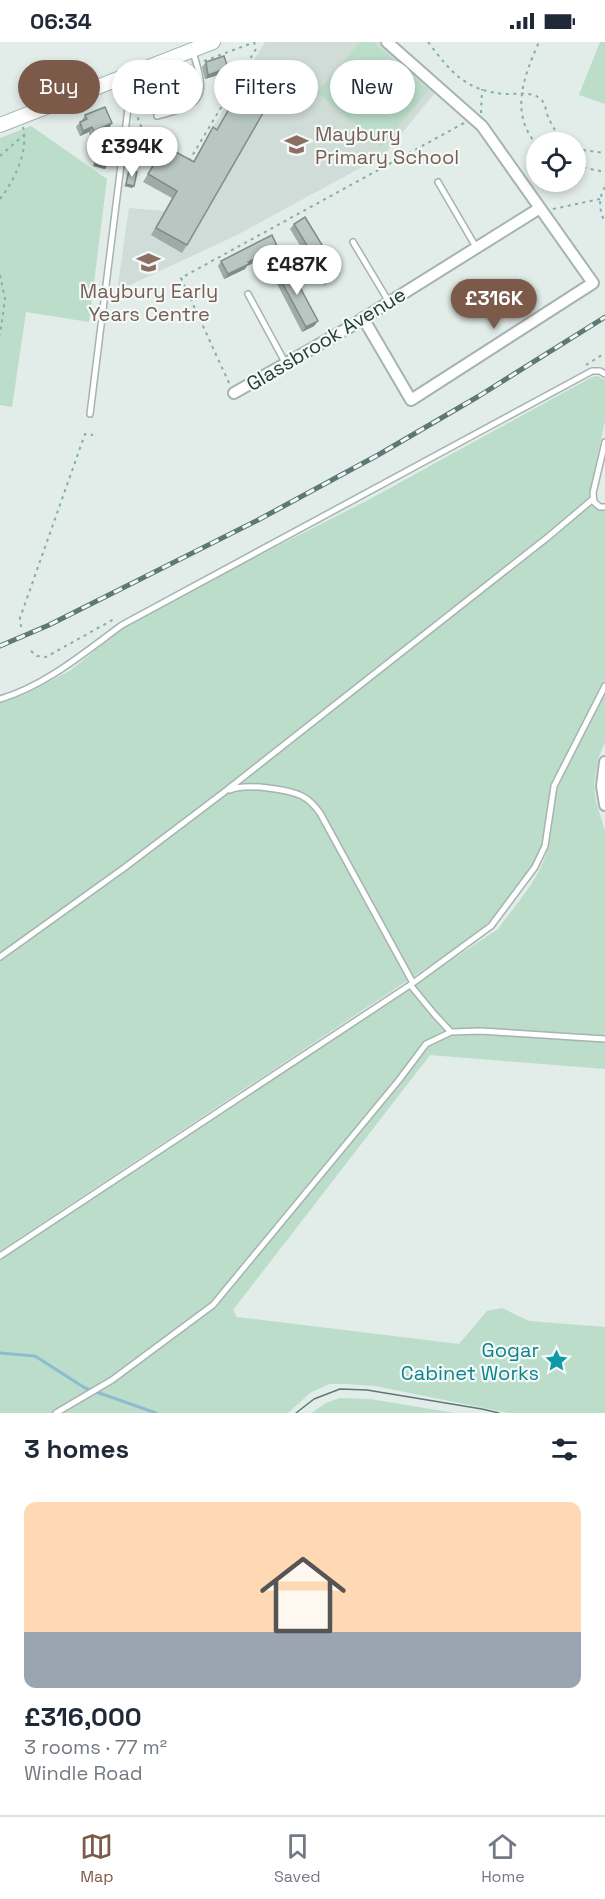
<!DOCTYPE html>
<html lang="en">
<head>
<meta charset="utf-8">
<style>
	:root { --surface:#fff; --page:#f2f2f3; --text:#1f2937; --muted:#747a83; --line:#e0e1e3; --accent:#7c5a49 }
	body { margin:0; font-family:"Space Grotesk",sans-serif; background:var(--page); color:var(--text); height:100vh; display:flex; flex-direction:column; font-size:22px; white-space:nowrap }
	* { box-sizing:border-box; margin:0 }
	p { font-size:20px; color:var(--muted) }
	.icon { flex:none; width:33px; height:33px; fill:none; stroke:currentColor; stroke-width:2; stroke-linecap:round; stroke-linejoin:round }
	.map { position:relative; height:1371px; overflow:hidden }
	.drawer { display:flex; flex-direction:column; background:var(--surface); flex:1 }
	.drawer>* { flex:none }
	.hud { position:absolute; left:18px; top:18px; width:570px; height:54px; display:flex; gap:12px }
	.controls { position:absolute; left:526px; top:90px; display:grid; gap:12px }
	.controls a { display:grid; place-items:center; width:60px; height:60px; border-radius:50%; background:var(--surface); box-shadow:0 3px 9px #0003; font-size:30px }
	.price { position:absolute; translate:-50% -51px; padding:0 14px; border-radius:21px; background:#fff; color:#222; font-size:20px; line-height:39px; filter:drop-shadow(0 2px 3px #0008) }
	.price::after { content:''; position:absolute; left:50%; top:36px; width:18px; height:14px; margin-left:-9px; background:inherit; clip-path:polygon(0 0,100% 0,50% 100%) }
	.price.active { background:var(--accent); color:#fff }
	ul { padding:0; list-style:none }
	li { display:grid; align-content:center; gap:12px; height:318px; padding:0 24px }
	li+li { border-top:2px solid var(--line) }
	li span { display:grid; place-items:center; height:186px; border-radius:12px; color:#555 }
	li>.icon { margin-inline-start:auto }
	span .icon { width:108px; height:108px; fill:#fffc; stroke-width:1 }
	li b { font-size:26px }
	h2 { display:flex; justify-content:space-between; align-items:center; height:72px; padding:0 24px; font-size:26px }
	.chip { padding:0 21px; border-radius:27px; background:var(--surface); box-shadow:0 3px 9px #0003; font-size:21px; line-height:54px }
	.chip.active { background:var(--accent); color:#fff }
	.status { display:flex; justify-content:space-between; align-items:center; height:42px; padding:0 30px; background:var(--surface); direction:ltr }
	.status svg { height:16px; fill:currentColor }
	.dock { display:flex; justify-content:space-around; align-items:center; height:84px; border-top:2px solid var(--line); background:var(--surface); font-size:16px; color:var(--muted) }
	.dock a { display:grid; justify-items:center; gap:3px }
	.dock .active { color:var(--accent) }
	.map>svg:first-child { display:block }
	.built { fill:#d0dcd8 }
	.green { fill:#bcddc9 }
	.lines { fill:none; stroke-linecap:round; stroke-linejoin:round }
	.stream { stroke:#8cbcd0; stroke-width:3 }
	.lane-casing { stroke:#a5b4b1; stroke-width:8 }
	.street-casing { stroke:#a5b4b1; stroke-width:14 }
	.secondary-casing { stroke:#a1b7b2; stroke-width:16 }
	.path { stroke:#83afa7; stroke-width:2; stroke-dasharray:3 4.5; stroke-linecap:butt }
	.lane { stroke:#fff; stroke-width:5 }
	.street { stroke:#fff; stroke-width:10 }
	.secondary { stroke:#fff; stroke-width:14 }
	.tram { stroke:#5d7875; stroke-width:1.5 }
	.rail-casing { stroke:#5d7875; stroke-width:5 }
	.rail { stroke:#f3f9f6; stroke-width:3; stroke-dasharray:9; stroke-linecap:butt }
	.wall { fill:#9eaba7 }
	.shaded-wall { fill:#818b88 }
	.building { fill:#b8c7c2; stroke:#818b88; stroke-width:1.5 }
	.labels { text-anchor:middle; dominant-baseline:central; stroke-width:4.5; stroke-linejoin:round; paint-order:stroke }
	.education-label { font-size:20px; fill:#785e54; stroke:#f3f9f6; text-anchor:start }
	.street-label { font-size:20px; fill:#233d39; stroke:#f3f9f6 }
	.culture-label { font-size:20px; fill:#0d838f; stroke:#f3f9f6; text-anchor:end }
</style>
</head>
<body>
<div class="status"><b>06:34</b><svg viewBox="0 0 49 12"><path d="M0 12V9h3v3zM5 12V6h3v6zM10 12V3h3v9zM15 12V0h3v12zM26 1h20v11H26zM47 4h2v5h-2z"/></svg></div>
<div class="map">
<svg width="605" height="1371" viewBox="0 0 605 1371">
	<rect width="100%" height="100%" fill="#e2ece9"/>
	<!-- built -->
	<path class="built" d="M 265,0 L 383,0 L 438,47 L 384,113 L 237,193 L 117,249 L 129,166 L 164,169 L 208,93 Z"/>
	<!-- green -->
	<path class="green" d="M 360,0 L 373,0 L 429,48 L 381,105 L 317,50 Z
		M 600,0 L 605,0 L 605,62 L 579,53 Z
		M 31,84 L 107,137 L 89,280 L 26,270 L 12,365 L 0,363 L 0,96 Z
		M 598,334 L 605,338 L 605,379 L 588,459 L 592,464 L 605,468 L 605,638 L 552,742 L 541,806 L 532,825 L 505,864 L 487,882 L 455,907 L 0,1209 L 0,660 L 26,652 L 71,628 L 134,577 L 370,457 L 592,335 Z
		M 605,650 L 605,700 L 598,717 L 594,743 L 596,760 L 605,789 L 605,1027 L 430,1013 L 233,1268 L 237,1275 L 459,1302 L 487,1269 L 502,1266 L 529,1279 L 605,1285 L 605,1371 L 509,1371 L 375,1344 L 347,1342 L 329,1342 L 310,1351 L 288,1371 L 0,1371 L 0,1218 L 498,887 C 515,863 539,838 547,809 C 554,785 552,760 561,736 Z
		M 340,1356 L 370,1357 L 455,1371 L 311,1371 L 326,1361 Z"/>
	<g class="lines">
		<!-- stream -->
		<path class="stream" d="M 0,1311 L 35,1314 L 85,1346 L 156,1371"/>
		<defs>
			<path id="lane" d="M 157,74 C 205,62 207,55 193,10
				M 438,140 L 476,205
				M 353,200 L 389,260
				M 248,252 L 286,322
				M 90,372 L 132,34
				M 605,400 L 593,451 L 594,460 L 600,465 L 605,465
				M 0,657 C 45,644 85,610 122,583 L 592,329 L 600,329 L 605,332
				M 230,748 C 246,741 287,747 302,754 C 310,758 315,764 320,771 L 413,941
				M 0,915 L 124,826 L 223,751 L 548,495 L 593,457
				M 412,945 L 435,973 L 451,990
				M 0,1214 L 413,941 L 491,884 L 535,825 L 545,804 L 554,744 L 605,644
				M 56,1371 L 112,1338 L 213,1263 L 399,1038 L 426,1002 L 451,990 L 481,989 L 605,997"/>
			<path id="street" d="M 363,276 L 411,358 L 593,241 L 482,84 L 387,0
				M 234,351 L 348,286 L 540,166
				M 605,720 L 602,744 L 605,763"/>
			<path id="secondary" d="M 0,83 L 213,0"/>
		</defs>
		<!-- lane casing -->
		<use href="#lane" class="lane-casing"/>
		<!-- street casing -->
		<use href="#street" class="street-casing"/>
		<!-- secondary casing -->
		<use href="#secondary" class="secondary-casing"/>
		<!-- path -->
		<path class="path" d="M 428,0 C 451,30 465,49 506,52 C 515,52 530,50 538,55 C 547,60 545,71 550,79 C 554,88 559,94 567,100
			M 204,19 L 255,0
			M 176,28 L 191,23
			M 136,68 L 139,80 L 151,105 L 164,110
			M 481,71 L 482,47
			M 537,103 C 509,71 524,34 539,0
			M 576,105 L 583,108 L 605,111
			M 0,114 L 25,92
			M 189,119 L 256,7 L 254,0
			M 576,124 L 605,130
			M 605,145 C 598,157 599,168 605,180
			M 0,157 C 14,139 29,109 23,85
			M 553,167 L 600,157
			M 0,233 L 5,257 L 0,293
			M 586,323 L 605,311
			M 229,341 L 181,236 L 464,81
			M 21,585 L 20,576 L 85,392 L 93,393
			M 31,609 L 37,614 L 46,615 L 116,576"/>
		<!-- lane -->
		<use href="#lane" class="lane"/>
		<!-- street -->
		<use href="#street" class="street"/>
		<!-- secondary -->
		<use href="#secondary" class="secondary"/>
		<!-- tram -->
		<path class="tram" d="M 296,1371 L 314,1357 L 340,1347 L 367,1348 L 482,1367 L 499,1371"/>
		<defs>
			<path id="rail" d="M 0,604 L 49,583 L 258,478 L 378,413 L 479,354 L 605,275"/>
		</defs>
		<!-- rail casing -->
		<use href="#rail" class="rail-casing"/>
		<!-- rail -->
		<use href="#rail" class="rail"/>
	</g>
	<!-- wall -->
	<path class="wall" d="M 206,20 L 225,31 L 205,37 L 202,25 Z
		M 258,24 L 187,203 L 182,211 L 151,193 L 172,156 L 143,140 L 165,104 L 193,120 L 208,93 L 213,85 L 217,87 L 238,50 L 243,43 L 246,44 Z
		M 85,73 L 112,81 L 109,86 L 90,94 L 89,90 L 80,94 L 76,85 L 80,80 L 82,79 L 82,78 Z
		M 100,104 L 108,122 L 105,127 L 93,124 L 96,109 Z
		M 294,182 L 336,236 L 324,243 L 290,187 Z
		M 275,211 L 247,224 L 245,227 L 224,237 L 218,224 L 221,219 Z
		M 276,229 L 318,279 L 314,284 L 302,290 L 273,234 Z"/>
	<!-- shaded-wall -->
	<path class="shaded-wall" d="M 228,26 L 225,31 L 205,37 L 208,33 Z
		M 112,81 L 109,86 L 90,94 L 94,89 Z
		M 92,85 L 89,90 L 80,94 L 83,89 Z
		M 97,120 L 108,122 L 105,127 L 93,124 Z
		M 126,142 L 134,144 L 132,146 L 124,144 Z
		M 278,206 L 275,211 L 247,224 L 245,227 L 224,237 L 228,232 L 248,220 Z
		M 339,231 L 336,236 L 324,243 L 328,238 Z
		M 318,279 L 314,284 L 302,290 L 306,285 Z"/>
	<!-- building -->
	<path class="building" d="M 224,14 L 228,26 L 208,33 L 206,20 Z
		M 258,24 L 282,38 L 187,203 L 156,186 L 177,149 L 148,132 L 165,104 L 194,120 L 213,85 L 217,88 L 243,43 L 246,45 Z
		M 105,65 L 112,81 L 94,89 L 92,85 L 83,89 L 80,80 L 87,77 L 85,73 Z
		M 100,104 L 111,106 L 108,122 L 97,120 Z
		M 129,128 L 137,130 L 134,144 L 126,142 Z
		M 305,175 L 339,231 L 328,238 L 294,182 Z
		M 272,193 L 278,206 L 248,220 L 249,222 L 228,232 L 221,219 Z
		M 288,223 L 318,279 L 306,285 L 276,229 Z"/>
	<!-- icons -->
	<defs>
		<symbol id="school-bare" viewBox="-9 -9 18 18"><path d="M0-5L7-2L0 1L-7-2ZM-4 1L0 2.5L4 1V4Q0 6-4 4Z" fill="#8d6e63" stroke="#f3f9f6" stroke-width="2.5" paint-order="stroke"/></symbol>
		<symbol id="sight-bare" viewBox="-9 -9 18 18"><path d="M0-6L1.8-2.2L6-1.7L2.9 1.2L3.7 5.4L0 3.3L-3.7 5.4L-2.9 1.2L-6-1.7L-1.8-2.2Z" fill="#0f9aa8" stroke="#f3f9f6" stroke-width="2.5" paint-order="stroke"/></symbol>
	</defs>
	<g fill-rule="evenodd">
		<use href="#school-bare" x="280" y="86" width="33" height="33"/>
		<use href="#school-bare" x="132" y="204" width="33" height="33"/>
		<use href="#sight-bare" x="540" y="1302" width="33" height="33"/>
	</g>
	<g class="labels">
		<!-- education labels -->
		<g class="education-label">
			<text x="315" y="92">Maybury<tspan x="315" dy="23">Primary School</tspan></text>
			<text x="149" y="249" text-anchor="middle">Maybury Early<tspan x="149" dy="23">Years Centre</tspan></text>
		</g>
		<!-- street labels -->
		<g class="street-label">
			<text transform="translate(326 297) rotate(-31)">Glassbrook Avenue</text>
		</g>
		<!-- culture labels -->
		<g class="culture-label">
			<text x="539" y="1308">Gogar<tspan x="539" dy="23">Cabinet Works</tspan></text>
		</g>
	</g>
</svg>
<div class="controls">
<a><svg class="icon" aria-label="locate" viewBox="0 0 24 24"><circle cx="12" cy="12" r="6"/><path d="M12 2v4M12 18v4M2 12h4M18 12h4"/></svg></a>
</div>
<b class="price" style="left:132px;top:136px">£394K</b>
<b class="price" style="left:297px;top:254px">£487K</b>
<b class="price active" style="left:494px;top:288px">£316K</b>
<div class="hud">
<a class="chip active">Buy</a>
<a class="chip">Rent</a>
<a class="chip">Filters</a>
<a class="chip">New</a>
</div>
</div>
<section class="drawer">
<h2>3 homes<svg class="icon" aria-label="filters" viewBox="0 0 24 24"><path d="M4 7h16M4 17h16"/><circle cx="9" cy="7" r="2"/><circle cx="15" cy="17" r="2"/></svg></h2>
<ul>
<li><span style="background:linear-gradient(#ffd9b3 70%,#9aa5b1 0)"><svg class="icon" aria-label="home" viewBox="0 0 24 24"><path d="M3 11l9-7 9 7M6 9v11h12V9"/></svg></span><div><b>£316,000</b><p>3 rooms · 77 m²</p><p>Windle Road</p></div></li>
</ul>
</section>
<nav class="dock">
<a class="active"><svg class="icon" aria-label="map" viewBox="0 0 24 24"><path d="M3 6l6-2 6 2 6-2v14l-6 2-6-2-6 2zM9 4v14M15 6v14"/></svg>Map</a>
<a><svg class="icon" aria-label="saved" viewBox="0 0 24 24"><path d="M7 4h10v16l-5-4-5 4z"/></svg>Saved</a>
<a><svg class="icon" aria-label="home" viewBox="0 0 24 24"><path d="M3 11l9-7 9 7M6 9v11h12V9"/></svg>Home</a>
</nav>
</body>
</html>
